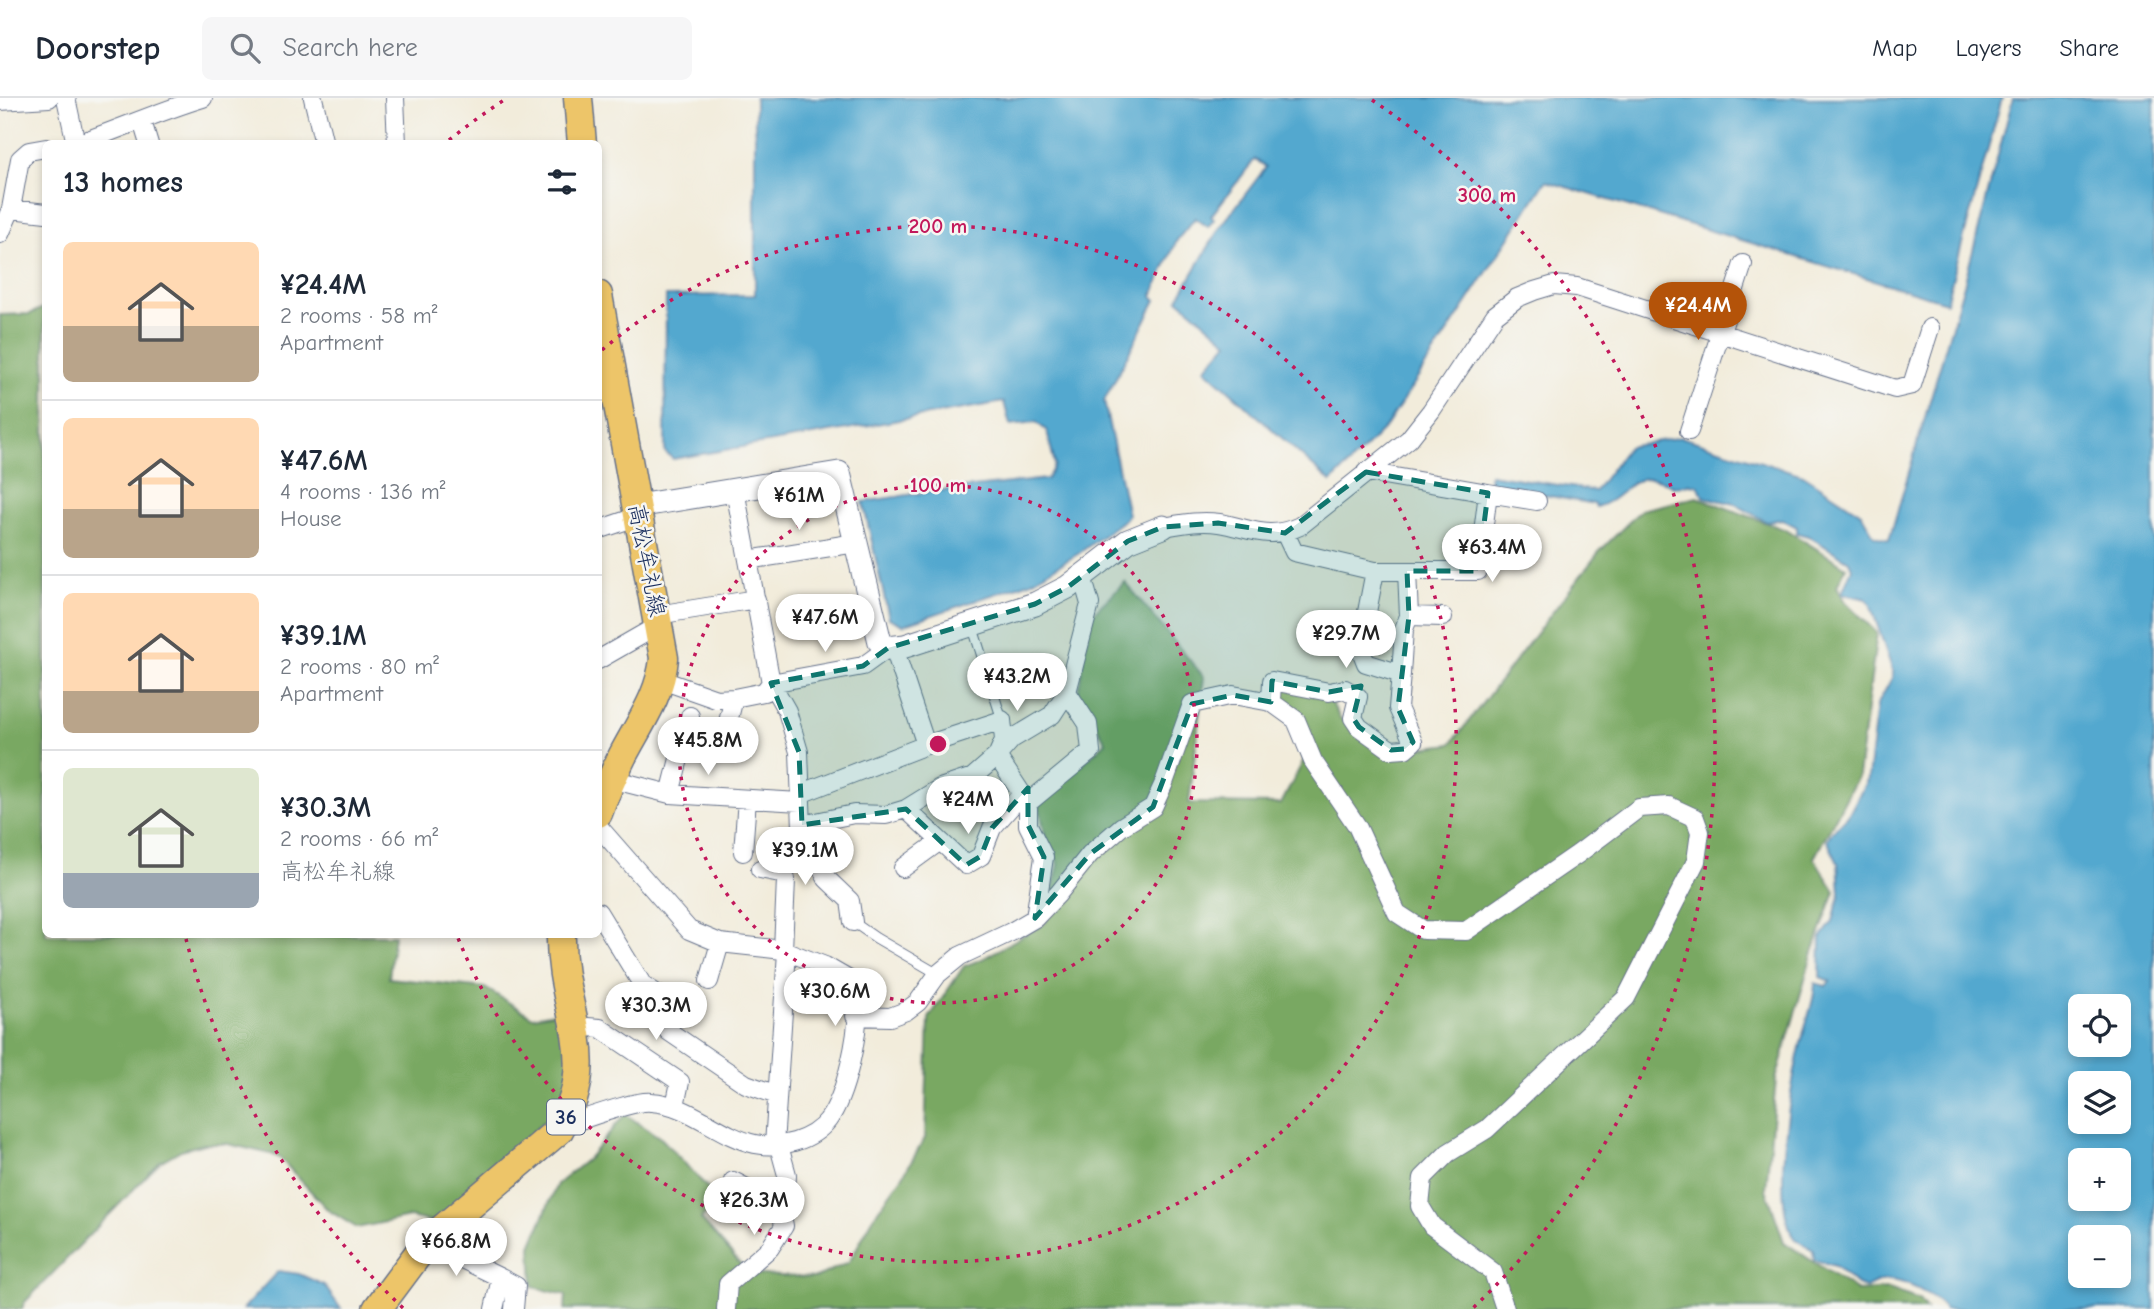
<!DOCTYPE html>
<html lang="en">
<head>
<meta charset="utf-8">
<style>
	:root { --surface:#fff; --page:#f6f6f7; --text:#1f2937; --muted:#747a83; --line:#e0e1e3; --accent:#b45309 }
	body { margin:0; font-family:"Comic Neue","Klee One",sans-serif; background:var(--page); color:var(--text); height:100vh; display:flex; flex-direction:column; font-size:26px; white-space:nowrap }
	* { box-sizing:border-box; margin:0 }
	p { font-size:23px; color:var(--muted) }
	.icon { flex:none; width:38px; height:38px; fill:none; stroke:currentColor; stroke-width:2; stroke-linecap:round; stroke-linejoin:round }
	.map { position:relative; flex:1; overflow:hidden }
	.drawer { position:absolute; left:42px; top:42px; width:560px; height:798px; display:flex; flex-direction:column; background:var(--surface); border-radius:10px; box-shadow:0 4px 10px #0003 }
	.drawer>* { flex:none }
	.fabs { position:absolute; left:2068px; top:896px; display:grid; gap:14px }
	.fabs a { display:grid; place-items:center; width:63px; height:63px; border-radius:10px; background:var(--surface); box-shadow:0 4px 10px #0003; font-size:35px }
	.price { position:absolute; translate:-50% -60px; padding:0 16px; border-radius:24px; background:#fff; color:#222; font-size:23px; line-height:46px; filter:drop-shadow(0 2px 4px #0008) }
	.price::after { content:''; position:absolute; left:50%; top:42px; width:21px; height:16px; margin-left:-10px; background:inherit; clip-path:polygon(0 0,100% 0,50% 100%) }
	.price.selected { background:var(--accent); color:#fff }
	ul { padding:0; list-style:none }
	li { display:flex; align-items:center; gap:21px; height:175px; padding:0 21px }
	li+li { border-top:2px solid var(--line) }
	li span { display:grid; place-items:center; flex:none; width:196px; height:140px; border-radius:10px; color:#555 }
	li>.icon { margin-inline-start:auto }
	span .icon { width:84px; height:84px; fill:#fffc; stroke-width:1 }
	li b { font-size:30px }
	h2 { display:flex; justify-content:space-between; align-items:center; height:84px; padding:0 21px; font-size:30px }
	header { display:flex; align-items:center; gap:42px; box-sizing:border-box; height:98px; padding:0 35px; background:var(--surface); border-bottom:2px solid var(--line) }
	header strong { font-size:33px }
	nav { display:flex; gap:38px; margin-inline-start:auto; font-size:24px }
	.search { width:490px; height:63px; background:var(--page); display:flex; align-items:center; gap:18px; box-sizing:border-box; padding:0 24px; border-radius:10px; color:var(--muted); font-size:26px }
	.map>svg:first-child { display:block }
	.forest { fill:#79a862; stroke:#4a6c60; stroke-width:2 }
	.water { fill:#53a8cf; stroke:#376c96; stroke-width:2; fill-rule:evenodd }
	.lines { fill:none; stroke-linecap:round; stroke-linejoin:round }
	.service-casing { stroke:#66718a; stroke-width:11 }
	.minor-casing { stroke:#66718a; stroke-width:20 }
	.tertiary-casing { stroke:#66718a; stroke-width:25 }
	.primary-casing { stroke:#66718a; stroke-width:31 }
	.service { stroke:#fff; stroke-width:9 }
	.minor { stroke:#fff; stroke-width:18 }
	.tertiary { stroke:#fff; stroke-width:23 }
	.primary { stroke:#edc569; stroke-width:28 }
	.marked { fill:#0f766e; fill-opacity:0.2; stroke:#0f766e; stroke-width:5; stroke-dasharray:14 9; stroke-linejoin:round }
	.ring { fill:none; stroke:#c2185b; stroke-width:3.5; stroke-dasharray:3.5 7 }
	.labels { text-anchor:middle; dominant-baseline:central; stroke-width:5; stroke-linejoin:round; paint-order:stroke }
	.shield { fill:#f6f6f2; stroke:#5d6b8a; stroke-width:2 }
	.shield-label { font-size:21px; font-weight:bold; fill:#1b2f5e }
	.street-label { font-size:23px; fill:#1b2f5e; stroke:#f6f6f2 }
	.centre { fill:#c2185b; stroke:#f6f6f2; stroke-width:3.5 }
	.ring-label { font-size:21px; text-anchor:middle; font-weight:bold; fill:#c2185b; stroke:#f6f6f2; stroke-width:5; stroke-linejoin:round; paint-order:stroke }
</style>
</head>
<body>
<header>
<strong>Doorstep</strong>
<div class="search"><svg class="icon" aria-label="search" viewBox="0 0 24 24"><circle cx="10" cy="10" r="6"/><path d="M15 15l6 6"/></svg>Search here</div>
<nav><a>Map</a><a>Layers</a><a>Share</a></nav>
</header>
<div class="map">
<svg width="2154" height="1211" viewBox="0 0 2154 1211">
	<rect width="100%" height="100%" fill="#f6f6f2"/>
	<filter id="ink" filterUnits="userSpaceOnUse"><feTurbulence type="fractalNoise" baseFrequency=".0143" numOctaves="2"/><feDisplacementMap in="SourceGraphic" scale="14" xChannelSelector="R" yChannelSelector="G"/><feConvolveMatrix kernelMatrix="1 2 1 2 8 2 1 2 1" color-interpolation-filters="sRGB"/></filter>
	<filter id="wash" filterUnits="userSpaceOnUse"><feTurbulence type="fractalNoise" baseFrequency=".00686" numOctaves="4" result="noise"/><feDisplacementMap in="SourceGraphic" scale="28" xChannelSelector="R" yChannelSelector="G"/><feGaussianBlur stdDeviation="1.57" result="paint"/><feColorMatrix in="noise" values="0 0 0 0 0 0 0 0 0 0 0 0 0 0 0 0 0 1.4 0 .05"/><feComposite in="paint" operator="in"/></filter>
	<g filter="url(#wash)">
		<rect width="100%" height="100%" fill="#f2ecdb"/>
		<!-- forest -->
		<path class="forest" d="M 45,209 L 46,836 L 394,837 L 389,880 L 485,890 L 533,919 L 560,914 L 572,969 L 565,1004 L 436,1125 L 410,1119 L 357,1130 L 328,1112 L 280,1060 L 271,1056 L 228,1046 L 204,1046 L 181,1052 L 160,1064 L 24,1205 L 22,1211 L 0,1211 L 0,217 L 30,216 Z
			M 1697,399 L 1786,432 L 1846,469 L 1837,488 L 1844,502 L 1877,535 L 1858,678 L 1814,760 L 1835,793 L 1811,860 L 1776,981 L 1766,1091 L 1784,1144 L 1857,1193 L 1889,1191 L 1919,1202 L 1926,1211 L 565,1211 L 566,1197 L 533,1189 L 531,1148 L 557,1086 L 588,1061 L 625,1016 L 662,1041 L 719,1102 L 701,1121 L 749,1176 L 815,1180 L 849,1164 L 875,1117 L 903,1078 L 925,1040 L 929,920 L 964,868 L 982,861 L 1045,825 L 1059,766 L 1046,742 L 1039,706 L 1106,644 L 1078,595 L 1091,517 L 1125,484 L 1204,579 L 1189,705 L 1281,706 L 1304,662 L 1279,588 L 1328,598 L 1340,620 L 1388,654 L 1451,646 L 1599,454 L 1641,412 Z"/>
		<!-- water -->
		<path class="water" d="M 755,0 L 2002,0 L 1946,204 L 1546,83 L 1385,330 L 1331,384 L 1205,271 L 1228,244 L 1178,201 L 1219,131 L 1266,69 L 1255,61 L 1211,118 L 1214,121 L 1208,129 L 1195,120 L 1177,142 L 1152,198 L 1156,202 L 1104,303 L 1128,417 L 1125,421 L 1078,456 L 1030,484 L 903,527 L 889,520 L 863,404 L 927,394 L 1047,381 L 1055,367 L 1047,333 L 1036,324 L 1010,327 L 1004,304 L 673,361 L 665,354 L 666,198 L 755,197 Z
			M 2013,0 L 2154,0 L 2154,1211 L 1945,1211 C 1935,1198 1905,1182 1888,1182 C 1880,1182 1873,1186 1866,1190 L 1857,1187 L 1835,1168 L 1814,1162 L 1813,1152 C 1807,1148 1799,1145 1795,1140 C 1769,1106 1792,978 1803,937 C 1807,919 1815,903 1815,885 L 1826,888 L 1830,883 L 1820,879 L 1821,840 L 1833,823 L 1840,795 L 1838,765 L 1827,742 L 1831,735 L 1848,718 L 1868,680 L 1877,607 L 1892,580 L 1893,574 L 1870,505 L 1866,501 L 1842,495 L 1852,470 L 1849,463 L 1808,438 L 1797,435 L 1797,429 L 1782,421 L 1767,424 L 1735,406 L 1704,399 L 1698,387 L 1689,386 L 1674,389 C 1632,363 1629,400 1596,409 L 1594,406 L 1488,387 L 1490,376 L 1595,393 L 1628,349 L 1681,339 L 1803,377 L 1861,415 L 1874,438 L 1889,442 L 1965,183 ZM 2081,908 L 2119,908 L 2119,947 L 2081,947 ZM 2081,985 L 2119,985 L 2119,1024 L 2081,1024 ZM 2081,1062 L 2119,1062 L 2119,1101 L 2081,1101 ZM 2081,1139 L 2119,1139 L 2119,1178 L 2081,1178 Z
			M 278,1173 L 299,1176 L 324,1187 L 341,1211 L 243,1211 Z"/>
	</g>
	<g filter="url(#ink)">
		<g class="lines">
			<defs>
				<path id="service" d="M 972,527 L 1002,622
					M 853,824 L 876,840 L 938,876"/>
				<path id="minor" d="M 66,0 L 76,46
					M 313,0 L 324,46
					M 395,0 L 397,46
					M 0,3 L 49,0
					M 142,23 L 149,46
					M 77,46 C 120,31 160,13 203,0
					M 11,111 L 46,115
					M 0,136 L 11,111 L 20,61 L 29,53 L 46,50
					M 1689,333 L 1743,166
					M 1488,395 L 1537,403
					M 1163,429 C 1181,426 1200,422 1219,425 C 1250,430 1268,443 1300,428 L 1409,341 L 1431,313 L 1495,217 L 1517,200 L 1534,193 L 1554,187 L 1577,189 L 1895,291 L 1912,287 L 1930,230
					M 598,432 L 639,418
					M 1285,435 L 1294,454 L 1375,473 L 1478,473 L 1488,395 L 1366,374
					M 748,462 L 856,445
					M 1375,473 L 1360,550 L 1366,565 L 1401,576 L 1404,531 L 1409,518 L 1407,473
					M 657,517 L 756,501
					M 1409,518 L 1443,519
					M 894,550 L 926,647
					M 598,562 L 659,527
					M 662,582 L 716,601 L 734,600
					M 1271,604 L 1296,622 L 1313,663 L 1357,728 L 1397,815 L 1423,832 L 1466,833 L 1578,756 L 1639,710 L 1669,708 L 1695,720 L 1700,734 L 1696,763 L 1626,900 L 1487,1031 L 1448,1055 L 1423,1080 L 1420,1108 L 1432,1128 L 1493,1174 L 1505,1211
					M 725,636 L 734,600 L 764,594 L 771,585 L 735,392
					M 611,681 L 670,696 L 800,704
					M 670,696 L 690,618
					M 800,696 L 926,647 L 1002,622 L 1004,642 L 997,658 L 1028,705
					M 906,711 L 966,767 L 981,758 L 992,730 L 1022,696
					M 802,727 L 854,716 L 886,717 L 906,711 L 940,690 L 973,679 L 997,658 L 1012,641 L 1052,617 L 1067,594
					M 743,754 L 747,701
					M 903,770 L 940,743
					M 760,771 L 780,775 L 786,781 L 783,852
					M 598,814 L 642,886 L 674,907 L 676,911 L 668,933 L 746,986 L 777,997
					M 1035,820 L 1044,759 L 1028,727 L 1028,705 L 1091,653 L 1088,626 L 1067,594 L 1090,506 L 1082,478
					M 853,824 L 850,803 L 827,781 L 802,730 L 799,654 L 787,613 L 771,585 L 863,568 L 888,550
					M 709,883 L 720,845
					M 855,918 L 890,919 L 906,913 L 918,904 L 938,876 L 960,858 L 1011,834 L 1035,820 L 1058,796 L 1090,756 L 1121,729 L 1153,709 L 1164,685 L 1192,606 L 1233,597 L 1271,604 L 1272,583 L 1329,594 L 1345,591 L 1358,599 L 1353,620 L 1359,629 L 1391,652 L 1405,651 L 1413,644 L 1398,610 L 1401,576
					M 575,928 L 600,930 L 680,984 L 675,1008
					M 565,1021 L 574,1024 C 590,1019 637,1002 651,1004 C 690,1006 718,1038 755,1046 C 780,1051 812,1043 828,1022 C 846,998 860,933 857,903 C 856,897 853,889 851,883 L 825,868 L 783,852 L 720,845 L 689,832 L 598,728
					M 774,1047 L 787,854
					M 733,1083 L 780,1107
					M 427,1144 L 501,1180 L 494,1211
					M 501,1180 L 516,1188 L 514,1211
					M 726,1211 L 728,1186 L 770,1150 L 784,1128 L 780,1107 L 786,1094 L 787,1077 L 779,1048"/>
				<path id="tertiary" d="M 637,408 L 839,375 L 880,544 L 888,550 L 905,548 L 1035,506 L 1068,489 L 1128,443 L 1163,429"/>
				<path id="primary" d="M 578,0 L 582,46
					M 598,197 L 664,560 C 661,597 639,626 622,659 C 613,677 605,696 598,715
					M 377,1211 L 427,1144 L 559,1032 C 603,958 559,912 561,836"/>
			</defs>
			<!-- service casing -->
			<use href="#service" class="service-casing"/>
			<!-- minor casing -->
			<use href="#minor" class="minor-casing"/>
			<!-- tertiary casing -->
			<use href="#tertiary" class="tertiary-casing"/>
			<!-- primary casing -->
			<use href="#primary" class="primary-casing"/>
			<!-- service -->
			<use href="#service" class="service"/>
			<!-- minor -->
			<use href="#minor" class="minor"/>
			<!-- tertiary -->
			<use href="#tertiary" class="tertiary"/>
			<!-- primary -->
			<use href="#primary" class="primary"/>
		</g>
	</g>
	<!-- marked area -->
	<path class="marked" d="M 1366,374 L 1488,395 L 1478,473 L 1407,473 L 1409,518 L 1398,610 L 1413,644 L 1405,651 L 1391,652 L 1359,629 L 1353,620 L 1361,588 L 1329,594 L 1272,583 L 1271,604 L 1233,597 L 1192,606 L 1153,709 L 1090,756 L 1035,820 L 1044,759 L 1028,727 L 1028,690 L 992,730 L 981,758 L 966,767 L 906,711 L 802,727 L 799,654 L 771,585 L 863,568 L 888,550 L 1035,506 L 1068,489 L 1128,443 L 1163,429 L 1218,425 L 1285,435 Z"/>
	<!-- distance rings -->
	<g class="ring">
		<circle cx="938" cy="646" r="259"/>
		<path d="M602 252A518 518 0 1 1 458 840"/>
		<path d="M403 1210A777 777 0 0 1 186 841M449 42A777 777 0 0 1 504 2M1372 2A777 777 0 0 1 1473 1210"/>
	</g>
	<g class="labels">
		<!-- shield labels -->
		<rect class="shield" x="547" y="1001.5" width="38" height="35" rx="5"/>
		<g class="shield-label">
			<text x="566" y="1019">36</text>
		</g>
		<!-- street labels -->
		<g class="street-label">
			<text transform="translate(647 462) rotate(79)">高松牟礼線</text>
		</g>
	</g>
	<circle cx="938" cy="646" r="10" class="centre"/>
	<g class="ring-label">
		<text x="1487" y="104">300 m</text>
		<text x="938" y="135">200 m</text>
		<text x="938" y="394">100 m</text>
	</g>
</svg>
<div class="fabs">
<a><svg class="icon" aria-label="locate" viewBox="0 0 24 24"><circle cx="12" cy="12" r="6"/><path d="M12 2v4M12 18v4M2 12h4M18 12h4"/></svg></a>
<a><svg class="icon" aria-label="layers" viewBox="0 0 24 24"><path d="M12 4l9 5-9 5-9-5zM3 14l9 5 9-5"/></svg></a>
<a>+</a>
<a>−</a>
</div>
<b class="price selected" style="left:1698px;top:244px">¥24.4M</b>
<b class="price" style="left:799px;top:434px">¥61M</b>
<b class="price" style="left:1492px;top:486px">¥63.4M</b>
<b class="price" style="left:825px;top:556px">¥47.6M</b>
<b class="price" style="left:1346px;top:572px">¥29.7M</b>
<b class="price" style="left:1017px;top:615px">¥43.2M</b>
<b class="price" style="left:708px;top:679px">¥45.8M</b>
<b class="price" style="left:968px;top:738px">¥24M</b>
<b class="price" style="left:805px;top:789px">¥39.1M</b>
<b class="price" style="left:835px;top:930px">¥30.6M</b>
<b class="price" style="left:656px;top:944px">¥30.3M</b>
<b class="price" style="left:754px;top:1139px">¥26.3M</b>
<b class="price" style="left:456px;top:1180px">¥66.8M</b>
<section class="drawer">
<h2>13 homes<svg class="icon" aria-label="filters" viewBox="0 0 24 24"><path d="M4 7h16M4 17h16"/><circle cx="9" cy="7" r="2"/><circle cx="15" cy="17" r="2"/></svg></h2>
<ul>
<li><span style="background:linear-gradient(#ffd9b3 60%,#b9a48a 0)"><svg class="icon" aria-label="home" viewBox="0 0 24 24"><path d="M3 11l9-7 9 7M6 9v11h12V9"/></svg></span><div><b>¥24.4M</b><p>2 rooms · 58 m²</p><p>Apartment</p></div></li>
<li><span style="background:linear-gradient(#ffd9b3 65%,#b9a48a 0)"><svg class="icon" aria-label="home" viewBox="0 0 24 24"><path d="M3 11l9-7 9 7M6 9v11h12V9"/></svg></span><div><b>¥47.6M</b><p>4 rooms · 136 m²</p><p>House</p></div></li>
<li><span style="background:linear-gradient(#ffd9b3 70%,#b9a48a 0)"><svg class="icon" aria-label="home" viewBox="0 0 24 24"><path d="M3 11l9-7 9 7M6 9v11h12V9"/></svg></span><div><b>¥39.1M</b><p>2 rooms · 80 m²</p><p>Apartment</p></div></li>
<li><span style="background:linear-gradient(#dfe7d0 75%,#9aa5b1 0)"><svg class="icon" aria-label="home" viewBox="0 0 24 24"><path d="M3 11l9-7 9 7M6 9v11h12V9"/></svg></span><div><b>¥30.3M</b><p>2 rooms · 66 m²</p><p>高松牟礼線</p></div></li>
</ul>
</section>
</div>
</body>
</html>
